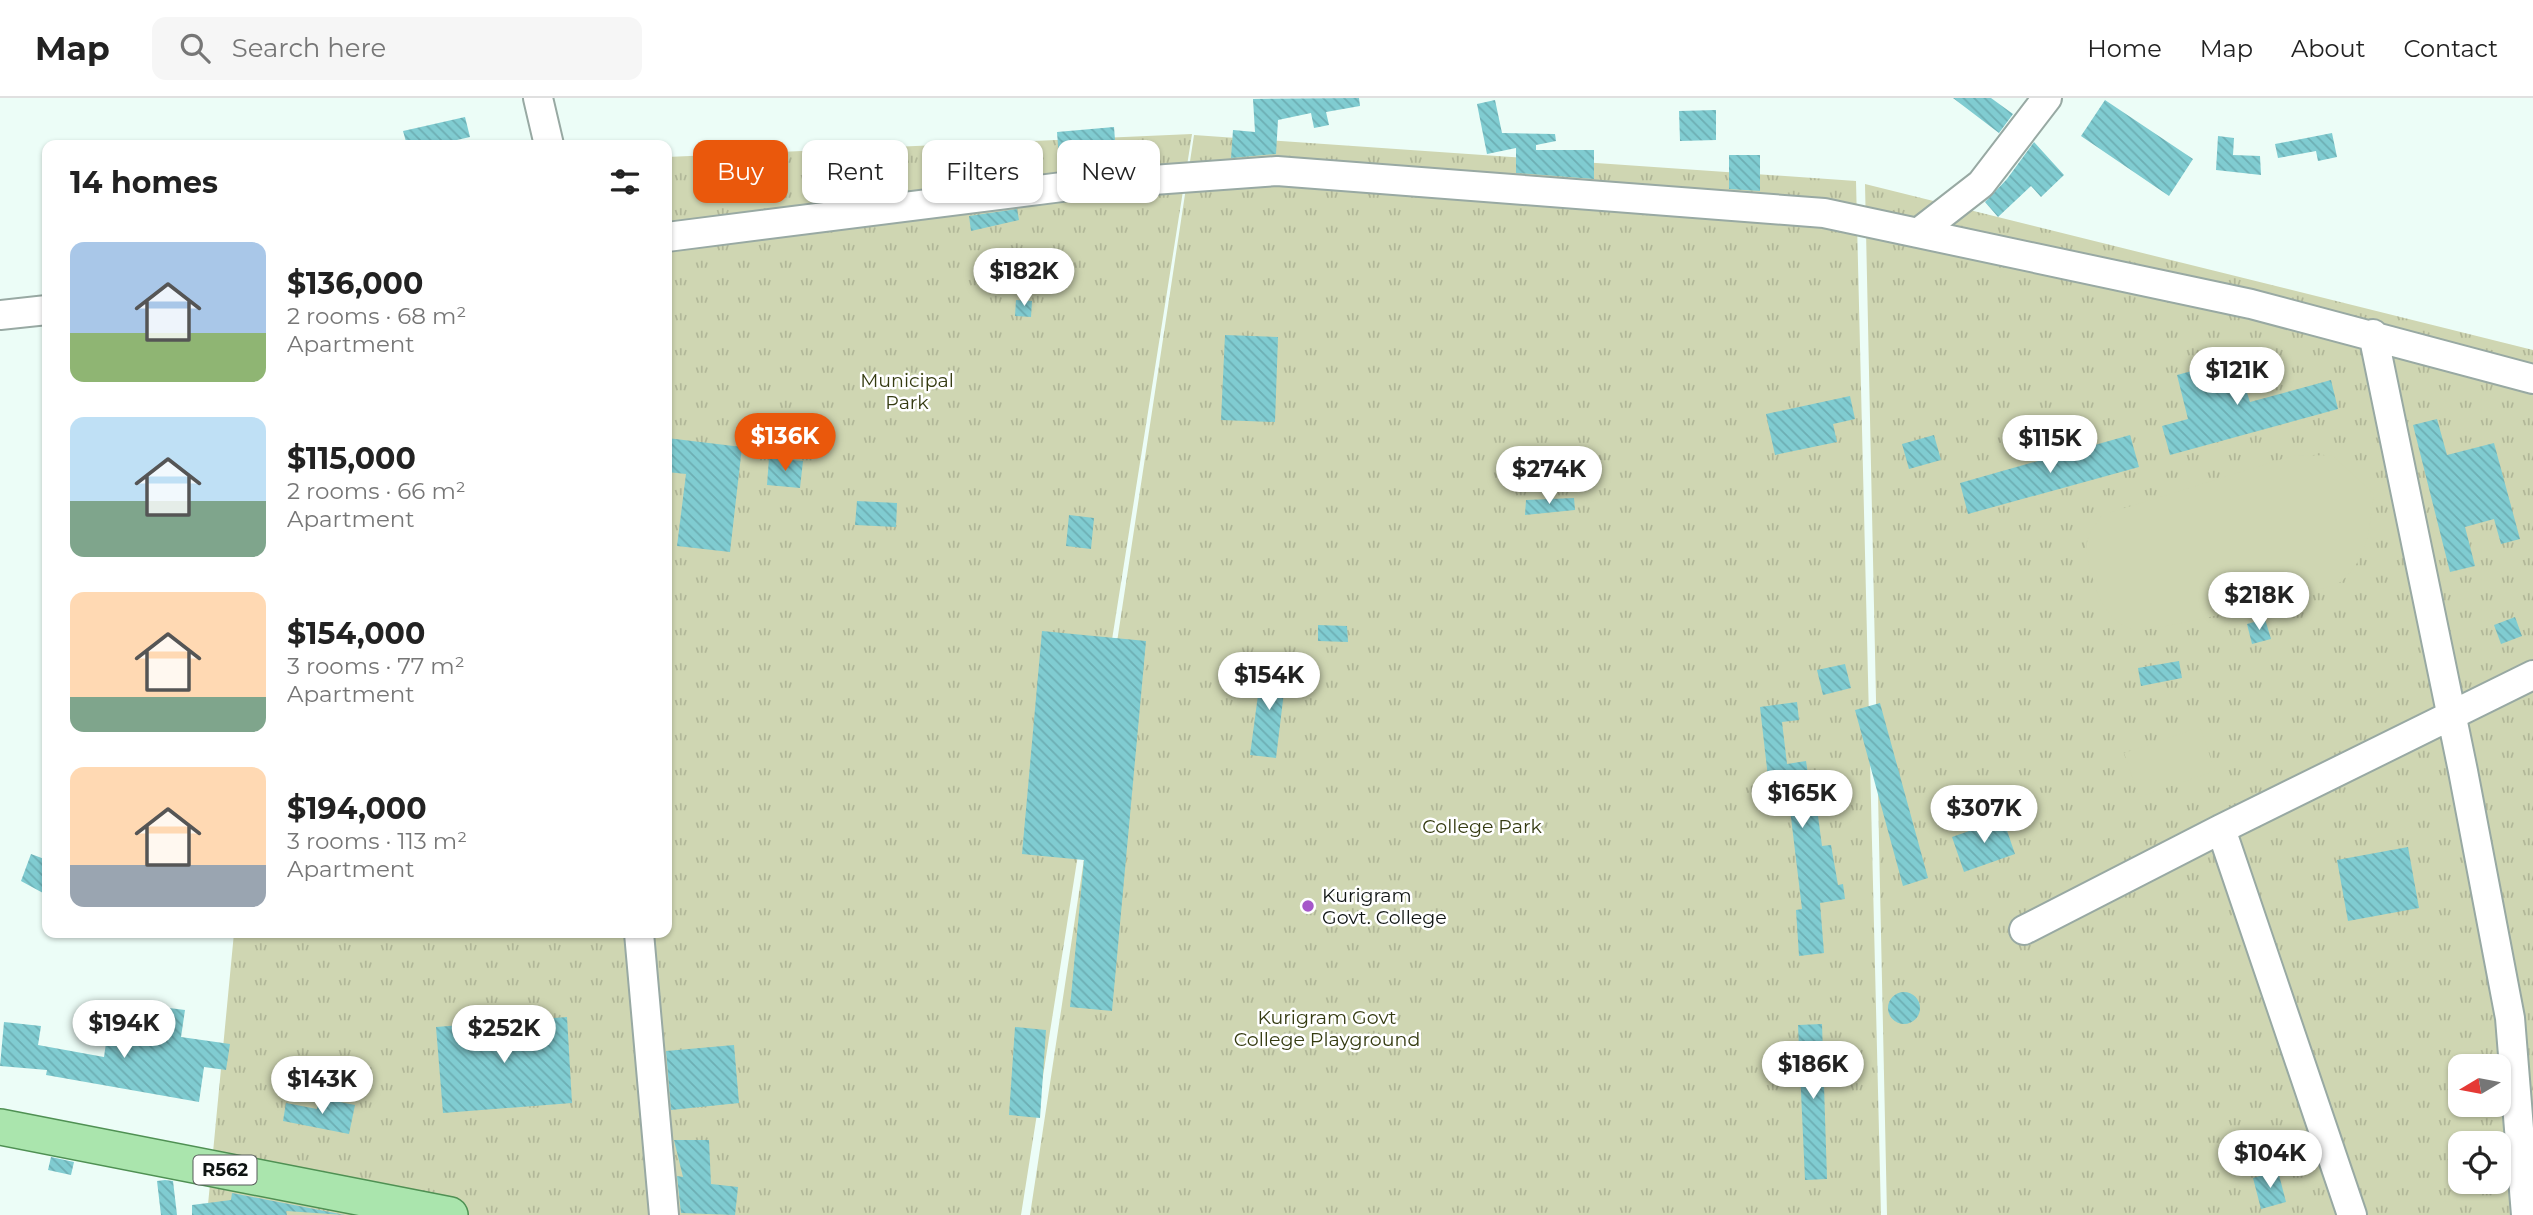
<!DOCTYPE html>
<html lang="en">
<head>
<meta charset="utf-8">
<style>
	:root { --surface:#fff; --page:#f6f6f6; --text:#222; --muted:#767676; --line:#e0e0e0; --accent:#ea580c }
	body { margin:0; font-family:Montserrat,sans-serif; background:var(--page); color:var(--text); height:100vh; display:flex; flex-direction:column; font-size:26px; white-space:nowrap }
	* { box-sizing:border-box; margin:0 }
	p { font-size:23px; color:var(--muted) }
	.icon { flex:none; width:38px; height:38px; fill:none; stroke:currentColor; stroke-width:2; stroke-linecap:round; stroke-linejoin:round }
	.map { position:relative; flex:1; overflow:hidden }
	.drawer { position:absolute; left:42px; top:42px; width:630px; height:798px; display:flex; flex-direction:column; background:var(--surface); border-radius:14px; box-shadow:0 2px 5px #0004 }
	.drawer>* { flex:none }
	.banner { position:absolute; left:693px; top:42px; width:665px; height:63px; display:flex; gap:14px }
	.needle { width:46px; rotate:260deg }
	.controls { position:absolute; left:2448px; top:956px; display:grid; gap:14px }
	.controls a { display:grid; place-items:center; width:63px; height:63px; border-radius:14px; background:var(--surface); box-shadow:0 2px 5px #0004; font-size:35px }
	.price { position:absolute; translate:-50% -60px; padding:0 16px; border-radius:24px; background:#fff; color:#222; font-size:23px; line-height:46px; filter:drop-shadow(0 2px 4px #0008) }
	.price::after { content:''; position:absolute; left:50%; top:42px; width:21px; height:16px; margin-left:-10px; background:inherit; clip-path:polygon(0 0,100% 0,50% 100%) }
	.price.active { background:var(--accent); color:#fff }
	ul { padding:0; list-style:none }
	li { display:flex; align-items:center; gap:21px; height:175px; padding:0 28px }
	li span { display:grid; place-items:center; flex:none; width:196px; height:140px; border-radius:14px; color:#555 }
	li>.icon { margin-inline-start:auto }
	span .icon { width:84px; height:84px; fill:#fffc; stroke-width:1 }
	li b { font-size:30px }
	h2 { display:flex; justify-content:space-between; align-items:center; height:84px; padding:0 28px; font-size:30px }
	.pill { padding:0 24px; border-radius:14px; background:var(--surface); box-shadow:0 2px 5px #0004; font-size:24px; line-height:63px }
	.pill.active { background:var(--accent); color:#fff }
	header { display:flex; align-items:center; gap:42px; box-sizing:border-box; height:98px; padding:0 35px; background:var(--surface); border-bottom:2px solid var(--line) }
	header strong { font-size:33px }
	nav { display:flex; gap:38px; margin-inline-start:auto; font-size:24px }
	.search { width:490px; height:63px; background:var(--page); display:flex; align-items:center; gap:18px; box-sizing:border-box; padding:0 24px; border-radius:14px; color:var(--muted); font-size:26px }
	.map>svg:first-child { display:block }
	.park { fill:url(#park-tufts); fill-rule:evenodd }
	.pitch { fill:#cfd6b2 }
	.building { fill:url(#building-back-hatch) }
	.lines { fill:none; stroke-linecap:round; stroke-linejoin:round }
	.minor-casing { stroke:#98a9a3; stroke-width:32 }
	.major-casing { stroke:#4f9053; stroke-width:38 }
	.minor { stroke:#fff; stroke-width:28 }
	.major { stroke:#aae5ad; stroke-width:35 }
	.poi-dot { fill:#a657c9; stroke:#fff; stroke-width:2.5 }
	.labels { text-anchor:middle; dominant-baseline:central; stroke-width:5; stroke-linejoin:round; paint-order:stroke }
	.shield { fill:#fff; stroke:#575a5a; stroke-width:2 }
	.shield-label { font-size:18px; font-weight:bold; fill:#0f1413 }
	.park-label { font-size:19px; fill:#353b11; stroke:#fff }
	.poi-label { font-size:19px; fill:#0f1413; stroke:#fff; text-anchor:start }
</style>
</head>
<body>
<header>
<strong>Map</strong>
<div class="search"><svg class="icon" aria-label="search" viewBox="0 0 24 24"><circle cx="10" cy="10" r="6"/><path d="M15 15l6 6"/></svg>Search here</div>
<nav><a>Home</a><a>Map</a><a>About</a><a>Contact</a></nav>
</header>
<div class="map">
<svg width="2533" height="1117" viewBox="0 0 2533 1117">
	<defs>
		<pattern id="park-tufts" width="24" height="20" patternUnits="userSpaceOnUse" patternTransform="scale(1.75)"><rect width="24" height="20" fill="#cfd6b2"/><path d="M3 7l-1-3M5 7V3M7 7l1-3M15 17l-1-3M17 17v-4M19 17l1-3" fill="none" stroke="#b1b798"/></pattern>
		<pattern id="building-back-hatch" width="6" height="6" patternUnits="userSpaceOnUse" patternTransform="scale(1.75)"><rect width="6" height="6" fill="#80ccd1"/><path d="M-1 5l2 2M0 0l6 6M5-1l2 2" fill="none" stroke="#6daeb3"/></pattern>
	</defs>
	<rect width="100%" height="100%" fill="#ecfdf7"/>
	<!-- park -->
	<path class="park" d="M 1192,36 L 1021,1117 L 207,1117 L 234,835 L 667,835 L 667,59 Z
		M 1194,37 L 1856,83 L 1881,1117 L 1030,1117 Z
		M 1865,86 L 2533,252 L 2533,1117 L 1887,1117 ZM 2460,968 L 2499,968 L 2499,1006 L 2460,1006 ZM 2460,1045 L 2499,1045 L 2499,1083 L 2460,1083 Z"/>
	<!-- pitch -->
	<path class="pitch" d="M 2332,357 L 2374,396 C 2368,433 2371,455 2342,483 C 2334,491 2145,536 2134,532 C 2110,524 2099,504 2093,481 C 2084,450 2082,443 2102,417 L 2292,358 Z
		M 2200,629 L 2215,673 L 2139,699 L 2124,655 Z"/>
	<!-- building -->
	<path class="building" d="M 1359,0 L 1360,8 L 1326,14 L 1329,27 L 1314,30 L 1311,15 L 1278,22 L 1276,56 L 1231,60 L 1233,32 L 1255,34 L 1253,1 Z
		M 1953,0 L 1991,0 L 2013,16 L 1999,35 Z
		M 1495,2 L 1502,35 L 1555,36 L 1556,43 L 1536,47 L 1536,52 L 1594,52 L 1594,81 L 1516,75 L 1516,50 L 1487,56 L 1477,6 Z
		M 2105,2 L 2193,61 L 2169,98 L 2081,38 Z
		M 1716,12 L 1716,42 L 1680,43 L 1679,13 Z
		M 465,19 L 470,39 L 435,47 L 407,47 L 403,33 Z
		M 1114,29 L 1117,68 L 1060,73 L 1057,34 Z
		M 2332,35 L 2337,59 L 2318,63 L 2316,53 L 2278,60 L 2275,46 Z
		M 2218,38 L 2234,40 L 2233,57 L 2260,58 L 2261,77 L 2216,72 Z
		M 2034,44 L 2064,77 L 2041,99 L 2031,88 L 1998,119 L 1985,104 L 2007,81 Z
		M 1729,57 L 1760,57 L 1760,93 L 1729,91 Z
		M 1017,111 L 1019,122 L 971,133 L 969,118 Z
		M 1016,202 L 1032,203 L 1031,219 L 1015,218 Z
		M 1225,237 L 1278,239 L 1275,324 L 1221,322 Z
		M 2236,261 L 2250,304 L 2331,282 L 2338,311 L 2170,357 L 2162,328 L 2188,321 L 2177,277 Z
		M 1850,298 L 1855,321 L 1833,326 L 1837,344 L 1775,357 L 1766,316 Z
		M 2437,321 L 2447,357 L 2494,345 L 2520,441 L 2501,446 L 2494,421 L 2465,429 L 2475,468 L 2450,474 L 2413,327 Z
		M 1934,337 L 1941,362 L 1909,371 L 1902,346 Z
		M 2130,337 L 2139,369 L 1968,416 L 1960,385 Z
		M 667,340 L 742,349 L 730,454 L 677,448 L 686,376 L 667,374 Z
		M 769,360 L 803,363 L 800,390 L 767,387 Z
		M 1574,400 L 1575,412 L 1525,417 L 1526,402 Z
		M 857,403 L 897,405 L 896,429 L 855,427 Z
		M 1069,417 L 1094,420 L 1091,451 L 1066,448 Z
		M 2515,519 L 2522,538 L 2501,546 L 2494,527 Z
		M 2265,521 L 2271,541 L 2252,546 L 2247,526 Z
		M 1318,527 L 1347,528 L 1348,544 L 1318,543 Z
		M 1042,533 L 1146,543 L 1112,913 L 1070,909 L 1084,762 L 1022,756 Z
		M 2179,563 L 2182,580 L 2141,588 L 2138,570 Z
		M 1845,566 L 1851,590 L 1823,597 L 1817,572 Z
		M 1262,567 L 1287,569 L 1276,660 L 1250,657 Z
		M 1797,604 L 1799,622 L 1782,624 L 1787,666 L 1806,663 L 1810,689 L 1814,688 L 1822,748 L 1831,747 L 1838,787 L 1843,786 L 1845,801 L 1820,805 L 1824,855 L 1799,858 L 1796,812 L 1802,811 L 1787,686 L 1769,688 L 1760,609 Z
		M 1880,605 L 1928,780 L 1903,788 L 1855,612 Z
		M 2003,721 L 2015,756 L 1964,774 L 1952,739 Z
		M 2408,749 L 2419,810 L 2348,823 L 2337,762 Z
		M 31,756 L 47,762 L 47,783 L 43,795 L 21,783 Z
		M1888 910a16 16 0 1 1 32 0a16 16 0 1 1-32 0Z
		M 169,910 L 185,912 L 181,939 L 230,946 L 226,972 L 204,969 L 199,1004 L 46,977 L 47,972 L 0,968 L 4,924 L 41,928 L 38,947 L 104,959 L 107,938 L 150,946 L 151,935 L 164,937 Z
		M 567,919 L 572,1005 L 443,1015 L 436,929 Z
		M 1822,926 L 1827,1081 L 1805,1082 L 1798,927 Z
		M 1015,929 L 1046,932 L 1040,1020 L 1009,1017 Z
		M 734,947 L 739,1005 L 671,1012 L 666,953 Z
		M 319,1000 L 355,1007 L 349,1036 L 283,1023 L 286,1005 L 317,1011 Z
		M 674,1042 L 709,1042 L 711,1086 L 738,1089 L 735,1117 L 681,1115 L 677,1078 L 683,1079 Z
		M 51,1059 L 74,1064 L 71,1077 L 48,1072 Z
		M 2278,1073 L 2286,1104 L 2261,1111 L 2253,1080 Z
		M 165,1082 L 173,1083 L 177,1117 L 161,1117 L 157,1083 Z
		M 232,1095 L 345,1117 L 286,1113 L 287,1117 L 192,1117 L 192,1107 L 231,1102 Z"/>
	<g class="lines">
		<defs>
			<path id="minor" d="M 538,0 L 549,47
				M 1918,135 L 1981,86 L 2047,0
				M 667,139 L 1070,88 L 1277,73 L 1824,115 L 2251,206 L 2533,281
				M 0,217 L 47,212
				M 2373,236 L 2463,673 L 2510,920 L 2526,1117
				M 2221,731 L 2352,1117
				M 2024,832 L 2221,731 L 2533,577
				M 639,835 L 664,1117"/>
			<path id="major" d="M 0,1029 L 450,1117"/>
		</defs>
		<!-- minor casing -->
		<use href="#minor" class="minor-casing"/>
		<!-- major casing -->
		<use href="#major" class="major-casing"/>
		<!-- minor -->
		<use href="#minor" class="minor"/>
		<!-- major -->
		<use href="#major" class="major"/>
	</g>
	<!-- markers -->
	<circle class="poi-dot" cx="1308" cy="808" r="7"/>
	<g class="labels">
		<!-- shield labels -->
		<rect class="shield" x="193.5" y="1057.5" width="63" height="29" rx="5"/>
		<g class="shield-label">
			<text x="225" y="1072">R562</text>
		</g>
		<!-- park labels -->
		<g class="park-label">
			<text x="907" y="282">Municipal<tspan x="907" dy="22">Park</tspan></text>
			<text x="1482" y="728">College Park</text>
			<text x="1327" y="919">Kurigram Govt<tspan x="1327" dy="22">College Playground</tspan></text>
		</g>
		<!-- poi labels -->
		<g class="poi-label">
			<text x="1322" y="797">Kurigram<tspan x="1322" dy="22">Govt. College</tspan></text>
		</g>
	</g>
</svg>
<div class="controls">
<a><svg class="needle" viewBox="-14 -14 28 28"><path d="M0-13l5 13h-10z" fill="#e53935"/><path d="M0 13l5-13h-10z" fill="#767676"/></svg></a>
<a><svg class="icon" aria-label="locate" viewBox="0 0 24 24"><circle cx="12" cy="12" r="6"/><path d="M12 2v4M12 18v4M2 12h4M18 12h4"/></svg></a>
</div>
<b class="price" style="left:1024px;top:210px">$182K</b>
<b class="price" style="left:2237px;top:309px">$121K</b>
<b class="price active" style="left:785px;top:375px">$136K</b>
<b class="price" style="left:2050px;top:377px">$115K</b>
<b class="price" style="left:1549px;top:408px">$274K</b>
<b class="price" style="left:2259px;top:534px">$218K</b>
<b class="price" style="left:1269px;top:614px">$154K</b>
<b class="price" style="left:1802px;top:732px">$165K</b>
<b class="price" style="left:1984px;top:747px">$307K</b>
<b class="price" style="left:124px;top:962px">$194K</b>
<b class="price" style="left:504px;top:967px">$252K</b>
<b class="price" style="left:1813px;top:1003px">$186K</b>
<b class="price" style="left:322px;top:1018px">$143K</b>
<b class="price" style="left:2270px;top:1092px">$104K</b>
<div class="banner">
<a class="pill active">Buy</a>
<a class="pill">Rent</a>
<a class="pill">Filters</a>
<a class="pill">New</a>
</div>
<section class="drawer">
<h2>14 homes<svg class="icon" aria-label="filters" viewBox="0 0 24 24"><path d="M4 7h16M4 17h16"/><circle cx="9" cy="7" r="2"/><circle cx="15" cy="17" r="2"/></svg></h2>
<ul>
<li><span style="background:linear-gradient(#a9c7e8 65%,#8fb573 0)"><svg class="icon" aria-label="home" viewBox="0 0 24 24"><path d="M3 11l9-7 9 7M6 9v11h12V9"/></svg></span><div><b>$136,000</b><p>2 rooms · 68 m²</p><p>Apartment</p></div></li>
<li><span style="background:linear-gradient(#bfe0f5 60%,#7fa58c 0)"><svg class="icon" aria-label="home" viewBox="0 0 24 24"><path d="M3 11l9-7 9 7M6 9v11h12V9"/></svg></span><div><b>$115,000</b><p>2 rooms · 66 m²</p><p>Apartment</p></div></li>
<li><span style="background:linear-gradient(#ffd9b3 75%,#7fa58c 0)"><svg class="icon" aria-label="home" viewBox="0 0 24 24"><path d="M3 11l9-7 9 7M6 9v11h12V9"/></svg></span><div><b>$154,000</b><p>3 rooms · 77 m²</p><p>Apartment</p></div></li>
<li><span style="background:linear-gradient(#ffd9b3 70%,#9aa5b1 0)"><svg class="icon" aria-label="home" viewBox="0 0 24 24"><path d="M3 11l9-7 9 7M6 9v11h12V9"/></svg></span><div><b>$194,000</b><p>3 rooms · 113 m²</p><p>Apartment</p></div></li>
</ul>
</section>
</div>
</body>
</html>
